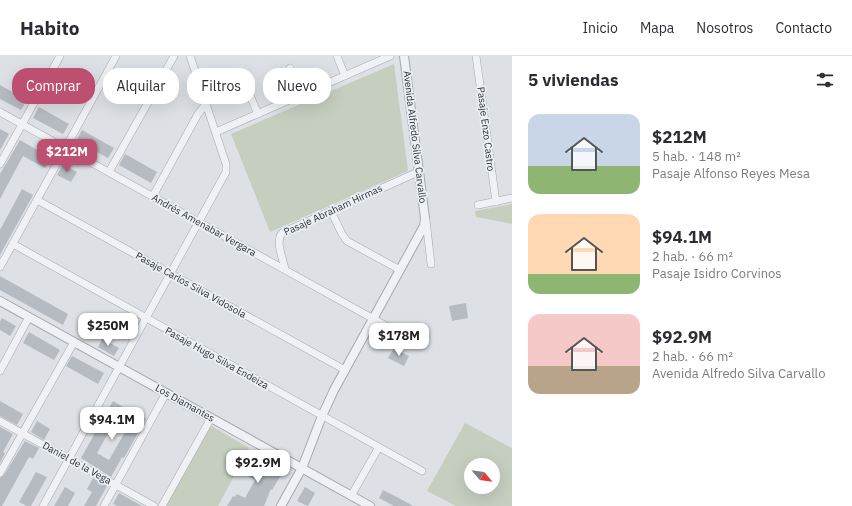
<!DOCTYPE html>
<html lang="es">
<head>
<meta charset="utf-8">
<style>
	:root { --surface:#fff; --page:#f2f2f3; --text:#2b2b33; --muted:#7c7c81; --line:#e1e1e2; --accent:#bd4f71 }
	body { margin:0; font-family:"IBM Plex Sans",sans-serif; background:var(--page); color:var(--text); height:100vh; display:flex; flex-direction:column; font-size:15px; white-space:nowrap }
	* { box-sizing:border-box; margin:0 }
	p { font-size:13px; color:var(--muted) }
	.icon { flex:none; width:22px; height:22px; fill:none; stroke:currentColor; stroke-width:2; stroke-linecap:round; stroke-linejoin:round }
	.map { position:relative; flex:1; overflow:hidden }
	.panel { display:flex; flex-direction:column; background:var(--surface); width:340px }
	.panel>* { flex:none }
	.guide { position:absolute; left:12px; top:12px; width:380px; height:36px; display:flex; gap:8px }
	.needle { width:26px; rotate:119deg }
	.fabs { position:absolute; left:464px; top:402px; display:grid; gap:8px }
	.fabs a { display:grid; place-items:center; width:36px; height:36px; border-radius:50%; background:var(--surface); box-shadow:0 4px 16px #0002; font-size:20px }
	.price { position:absolute; translate:-50% -34px; padding:0 9px; border-radius:8px; background:#fff; color:#222; font-size:13px; line-height:26px; filter:drop-shadow(0 1px 2px #0008) }
	.price::after { content:''; position:absolute; left:50%; top:24px; width:12px; height:9px; margin-left:-6px; background:inherit; clip-path:polygon(0 0,100% 0,50% 100%) }
	.price.selected { background:var(--accent); color:#fff }
	ul { padding:0; list-style:none }
	li { display:flex; align-items:center; gap:12px; height:100px; padding:0 16px }
	li span { display:grid; place-items:center; flex:none; width:112px; height:80px; border-radius:12px; color:#555 }
	li>.icon { margin-inline-start:auto }
	span .icon { width:48px; height:48px; fill:#fffc; stroke-width:1 }
	li b { font-size:17px }
	h2 { display:flex; justify-content:space-between; align-items:center; height:48px; padding:0 16px; font-size:17px }
	.tag { padding:0 14px; border-radius:16px; background:var(--surface); box-shadow:0 4px 16px #0002; font-size:14px; line-height:36px }
	.tag.selected { background:var(--accent); color:#fff }
	header { display:flex; align-items:center; gap:24px; box-sizing:border-box; height:56px; padding:0 20px; background:var(--surface); border-bottom:1px solid var(--line) }
	header strong { font-size:19px }
	nav { display:flex; gap:22px; margin-inline-start:auto; font-size:14px }
	main { display:flex; flex:1; min-height:0 }
	.map>svg:first-child { display:block }
	.green { fill:#c5cebf; fill-rule:evenodd }
	.building { fill:#b5bbc1 }
	.lines { fill:none; stroke-linecap:round; stroke-linejoin:round }
	.minor-casing { stroke:#a3a9ae; stroke-width:8 }
	.tertiary-casing { stroke:#a3a9ae; stroke-width:10 }
	.minor { stroke:#eff1f4; stroke-width:7 }
	.tertiary { stroke:#eff1f4; stroke-width:8 }
	.labels { text-anchor:middle; dominant-baseline:central; stroke-width:3.5; stroke-linejoin:round; paint-order:stroke }
	.street-label { font-size:10px; fill:#28313a; stroke:#ecf0f3 }
</style>
</head>
<body>
<header>
<strong>Habito</strong>
<nav><a>Inicio</a><a>Mapa</a><a>Nosotros</a><a>Contacto</a></nav>
</header>
<main>
<div class="map">
<svg width="512" height="450" viewBox="0 0 512 450">
	<rect width="100%" height="100%" fill="#dde1e5"/>
	<!-- green -->
	<path class="green" d="M 394,8 L 408,115 L 270,176 L 231,78 Z
		M 512,148 L 512,168 L 476,161 L 475,155 Z
		M 465,367 L 512,392 L 512,450 L 456,450 L 427,435 ZM 471,409 L 493,409 L 493,431 L 471,431 Z
		M 210,369 L 249,392 L 218,450 L 165,450 Z"/>
	<!-- building -->
	<path class="building" d="M 0,29 L 27,44 L 21,54 L 0,43 Z
		M 39,51 L 69,68 L 63,78 L 33,62 Z
		M 0,73 L 9,78 L 0,94 Z
		M 82,74 L 114,92 L 108,102 L 76,85 Z
		M 20,84 L 51,102 L 45,112 L 23,100 L 0,143 L 0,118 Z
		M 125,98 L 157,116 L 151,127 L 119,109 Z
		M 63,108 L 77,116 L 71,126 L 57,119 Z
		M 22,133 L 33,139 L 0,199 L 0,174 Z
		M 0,220 L 68,258 L 63,269 L 0,234 Z
		M 466,247 L 468,262 L 452,265 L 449,250 Z
		M 2,262 L 16,270 L 10,280 L 0,274 L 0,266 Z
		M 29,276 L 60,294 L 54,304 L 23,287 Z
		M 103,281 L 109,284 L 108,286 L 119,292 L 114,300 L 98,291 Z
		M 394,292 L 409,300 L 404,310 L 388,302 Z
		M 72,300 L 104,317 L 98,328 L 66,310 Z
		M 0,345 L 23,358 L 17,369 L 0,360 Z
		M 113,345 L 123,351 L 97,397 L 109,404 L 136,357 L 146,363 L 124,402 L 122,401 L 111,421 L 81,402 Z
		M 37,365 L 50,373 L 44,384 L 31,376 Z
		M 0,371 L 13,378 L 3,396 L 5,397 L 0,407 Z
		M 25,385 L 39,392 L 33,403 L 29,401 L 2,450 L 0,450 L 0,422 L 4,419 Z
		M 253,400 L 283,416 L 272,434 L 271,433 L 264,450 L 227,450 L 233,440 L 235,441 L 237,438 L 245,442 L 255,424 L 243,418 Z
		M 36,416 L 47,421 L 31,450 L 27,450 L 19,446 Z
		M 93,422 L 107,430 L 96,450 L 84,450 L 92,436 L 87,433 Z
		M 65,431 L 75,437 L 68,450 L 54,450 Z
		M 305,431 L 315,437 L 308,450 L 297,445 Z
		M 383,434 L 399,442 L 413,450 L 394,450 L 379,442 Z
		M 119,437 L 133,445 L 142,450 L 117,450 L 113,448 Z"/>
	<g class="lines">
		<defs>
			<path id="minor" d="M 337,0 L 345,20
				M 476,0 L 496,146
				M 290,12 L 302,39
				M 248,35 L 258,58
				M 0,56 L 408,282
				M 216,76 L 390,0
				M 0,108 L 60,0
				M 109,116 L 174,0
				M 153,140 L 198,58 L 206,48
				M 37,144 L 345,314
				M 478,149 L 512,142
				M 331,155 L 342,178 L 347,185 L 400,214
				M 426,164 L 431,208
				M 13,188 L 422,415
				M 0,211 L 116,0
				M 285,213 C 283,203 275,185 282,177 L 418,116
				M 0,315 L 29,261
				M 0,365 L 154,450
				M 0,417 L 74,286
				M 351,440 L 379,391
				M 43,450 L 226,116 L 226,108 L 190,0
				M 104,450 L 166,337
				M 162,450 L 211,362"/>
			<path id="tertiary" d="M 0,245 L 370,450
				M 281,450 L 302,412 L 322,360 L 334,334 L 424,170 L 425,162 L 404,0"/>
		</defs>
		<!-- minor casing -->
		<use href="#minor" class="minor-casing"/>
		<!-- tertiary casing -->
		<use href="#tertiary" class="tertiary-casing"/>
		<!-- minor -->
		<use href="#minor" class="minor"/>
		<!-- tertiary -->
		<use href="#tertiary" class="tertiary"/>
	</g>
	<g class="labels">
		<!-- street labels -->
		<g class="street-label">
			<text transform="translate(486 73) rotate(83)">Pasaje Enzo Castro</text>
			<text transform="translate(415 81) rotate(83)">Avenida Alfredo Silva Carvallo</text>
			<text transform="translate(333 154) rotate(-25)">Pasaje Abraham Hirmas</text>
			<text transform="translate(204 169) rotate(29)">Andrés Amenabar Vergara</text>
			<text transform="translate(191 229) rotate(29)">Pasaje Carlos Silva Vidosola</text>
			<text transform="translate(217 302) rotate(29)">Pasaje Hugo Silva Endeiza</text>
			<text transform="translate(185 347) rotate(29)">Los Diamantes</text>
			<text transform="translate(77 407) rotate(29)">Daniel de la Vega</text>
		</g>
	</g>
</svg>
<div class="fabs">
<a><svg class="needle" viewBox="-14 -14 28 28"><path d="M0-13l5 13h-10z" fill="#e53935"/><path d="M0 13l5-13h-10z" fill="#7c7c81"/></svg></a>
</div>
<b class="price selected" style="left:67px;top:117px">$212M</b>
<b class="price" style="left:108px;top:291px">$250M</b>
<b class="price" style="left:399px;top:301px">$178M</b>
<b class="price" style="left:112px;top:385px">$94.1M</b>
<b class="price" style="left:258px;top:428px">$92.9M</b>
<div class="guide">
<a class="tag selected">Comprar</a>
<a class="tag">Alquilar</a>
<a class="tag">Filtros</a>
<a class="tag">Nuevo</a>
</div>
</div>
<section class="panel">
<h2>5 viviendas<svg class="icon" aria-label="filters" viewBox="0 0 24 24"><path d="M4 7h16M4 17h16"/><circle cx="9" cy="7" r="2"/><circle cx="15" cy="17" r="2"/></svg></h2>
<ul>
<li><span style="background:linear-gradient(#c9d6e8 65%,#8fb573 0)"><svg class="icon" aria-label="home" viewBox="0 0 24 24"><path d="M3 11l9-7 9 7M6 9v11h12V9"/></svg></span><div><b>$212M</b><p>5 hab. · 148 m²</p><p>Pasaje Alfonso Reyes Mesa</p></div></li>
<li><span style="background:linear-gradient(#ffd9b3 75%,#8fb573 0)"><svg class="icon" aria-label="home" viewBox="0 0 24 24"><path d="M3 11l9-7 9 7M6 9v11h12V9"/></svg></span><div><b>$94.1M</b><p>2 hab. · 66 m²</p><p>Pasaje Isidro Corvinos</p></div></li>
<li><span style="background:linear-gradient(#f6c9c9 65%,#b9a48a 0)"><svg class="icon" aria-label="home" viewBox="0 0 24 24"><path d="M3 11l9-7 9 7M6 9v11h12V9"/></svg></span><div><b>$92.9M</b><p>2 hab. · 66 m²</p><p>Avenida Alfredo Silva Carvallo</p></div></li>
</ul>
</section>
</main>
</body>
</html>
